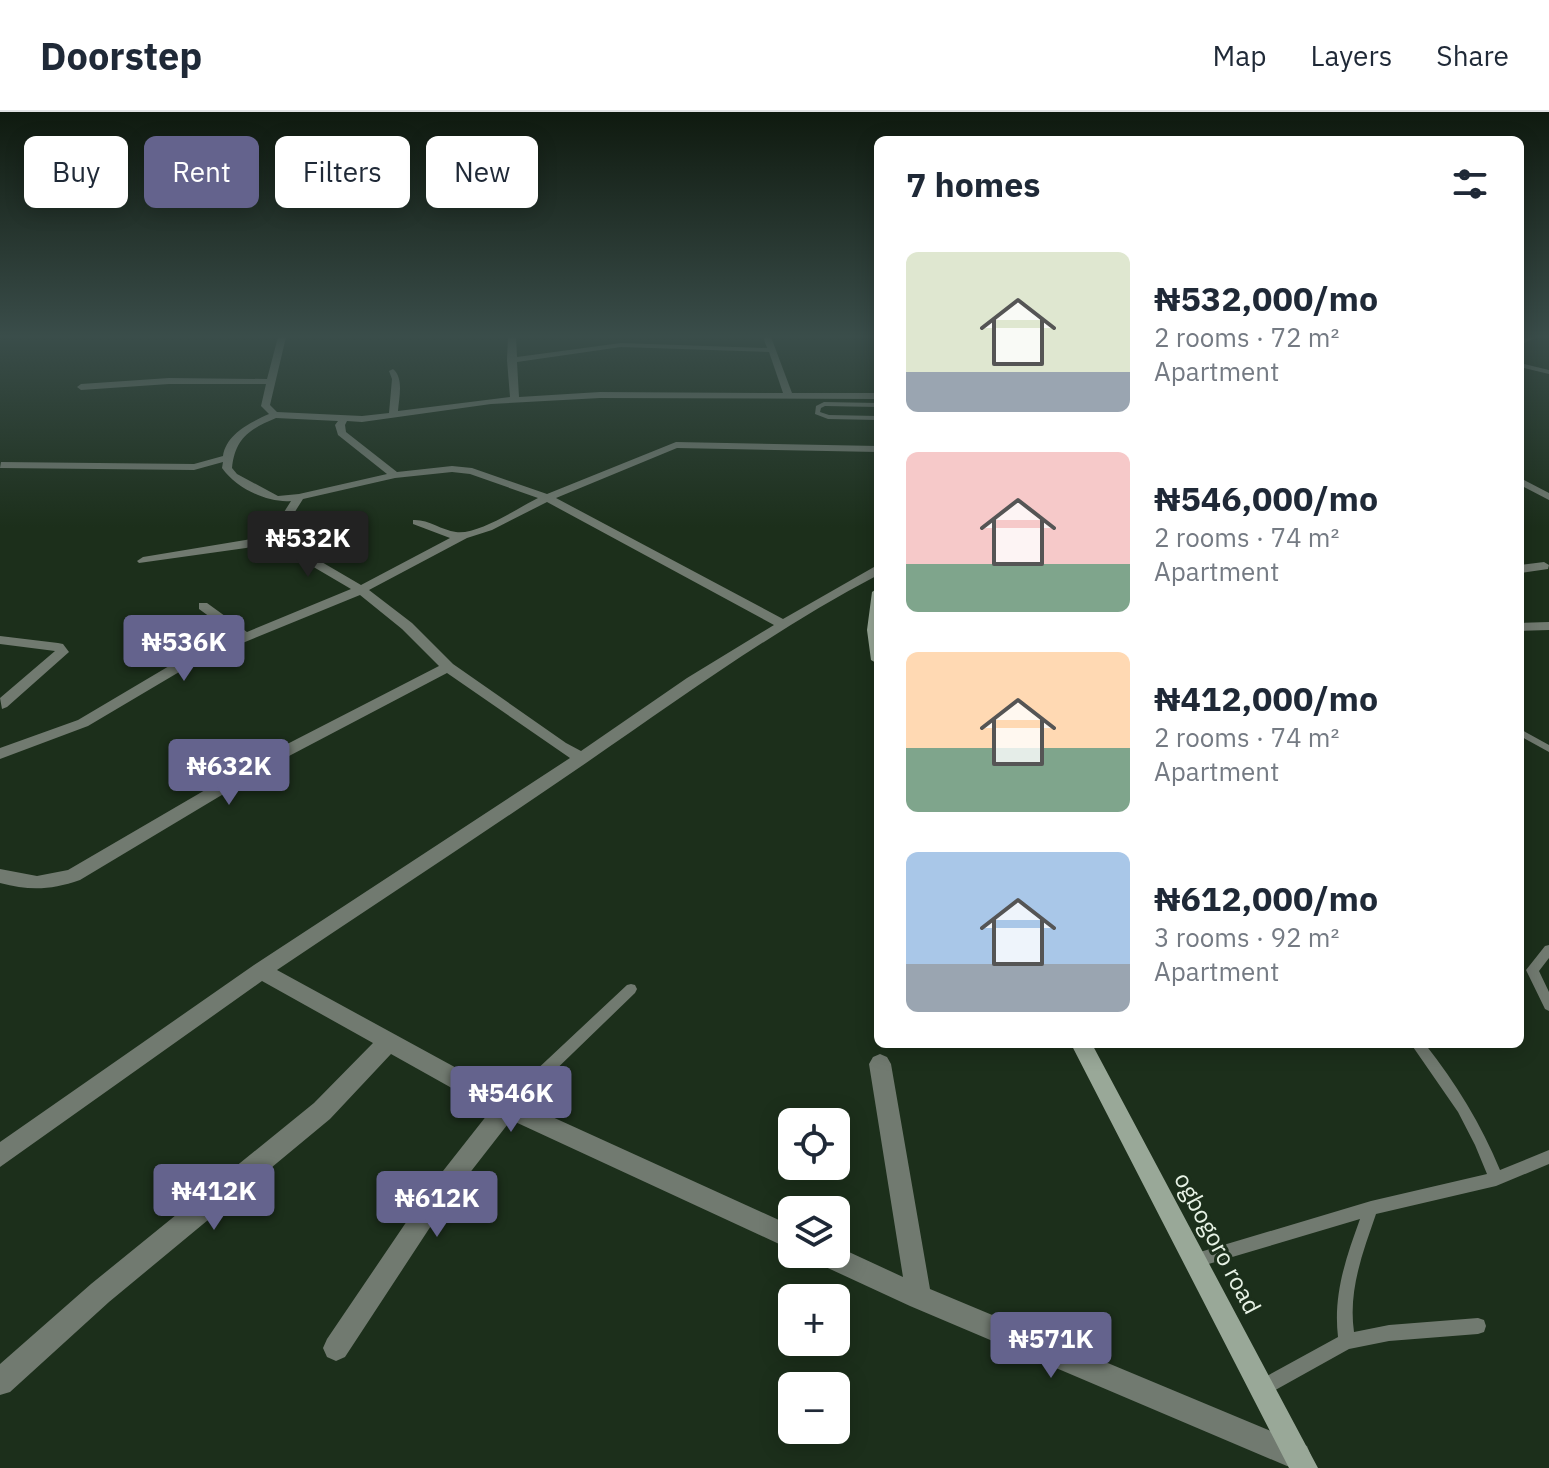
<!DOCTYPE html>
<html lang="en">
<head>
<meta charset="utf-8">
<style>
	:root { --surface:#fff; --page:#f6f6f7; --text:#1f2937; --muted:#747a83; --line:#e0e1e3; --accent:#64638d }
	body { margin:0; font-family:"IBM Plex Sans",sans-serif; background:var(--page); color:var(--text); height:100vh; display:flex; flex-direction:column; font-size:30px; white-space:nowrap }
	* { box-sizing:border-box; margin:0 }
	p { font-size:26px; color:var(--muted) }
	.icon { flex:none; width:44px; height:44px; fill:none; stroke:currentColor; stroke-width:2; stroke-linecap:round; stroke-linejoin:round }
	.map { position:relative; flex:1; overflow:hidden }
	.sheet { position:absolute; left:874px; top:24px; width:650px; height:912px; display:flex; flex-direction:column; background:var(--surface); border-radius:12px; box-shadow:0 4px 20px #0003 }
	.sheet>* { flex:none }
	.guide { position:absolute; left:24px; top:24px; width:730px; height:72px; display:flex; gap:16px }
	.controls { position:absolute; left:778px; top:996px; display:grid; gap:16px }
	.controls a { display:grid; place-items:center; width:72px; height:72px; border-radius:12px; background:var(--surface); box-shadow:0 4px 20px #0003; font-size:40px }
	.price { position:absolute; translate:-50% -68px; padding:0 18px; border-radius:8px; background:var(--accent); color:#fff; font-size:26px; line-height:52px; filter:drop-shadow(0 2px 4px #0008) }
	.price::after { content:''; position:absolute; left:50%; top:48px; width:24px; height:18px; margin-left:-12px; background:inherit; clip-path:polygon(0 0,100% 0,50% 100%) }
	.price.on { background:#222; color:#fff }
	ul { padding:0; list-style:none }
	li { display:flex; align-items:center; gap:24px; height:200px; padding:0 32px }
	li span { display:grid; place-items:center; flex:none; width:224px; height:160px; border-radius:12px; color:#555 }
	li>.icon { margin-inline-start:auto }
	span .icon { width:96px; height:96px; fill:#fffc; stroke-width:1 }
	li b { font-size:34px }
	h2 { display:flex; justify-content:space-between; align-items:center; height:96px; padding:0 32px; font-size:34px }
	.chip { padding:0 28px; border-radius:12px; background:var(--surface); box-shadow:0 4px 20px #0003; font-size:28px; line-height:72px }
	.chip.on { background:var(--accent); color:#fff }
	header { display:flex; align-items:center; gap:48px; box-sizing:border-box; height:112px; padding:0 40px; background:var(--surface); border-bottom:2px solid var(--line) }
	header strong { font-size:38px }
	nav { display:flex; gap:44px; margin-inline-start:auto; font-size:28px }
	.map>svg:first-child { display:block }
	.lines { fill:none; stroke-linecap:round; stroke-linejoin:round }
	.lane { fill:#717a70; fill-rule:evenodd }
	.street { fill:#717a70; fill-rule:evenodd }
	.secondary { fill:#99a898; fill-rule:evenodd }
	.labels { text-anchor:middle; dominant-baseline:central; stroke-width:6; stroke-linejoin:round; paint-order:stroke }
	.near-street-label { font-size:24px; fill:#e7f2e5; stroke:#1c2f1b }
</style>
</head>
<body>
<header>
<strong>Doorstep</strong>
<nav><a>Map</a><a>Layers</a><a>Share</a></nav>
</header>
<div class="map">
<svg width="1549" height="1356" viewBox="0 0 1549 1356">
	<rect width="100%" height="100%" fill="#1c2f1b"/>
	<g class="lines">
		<!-- lane -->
		<path class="lane" d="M 824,290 L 878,291 L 878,295 L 825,294 L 821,296 L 820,300 L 829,303 L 878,304 L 878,308 L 828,307 L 815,302 L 816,294 Z
			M 1520,617 L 1549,633 L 1549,640 L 1520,624 Z
			M 1549,833 L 1549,846 L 1539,859 L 1549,880 L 1549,899 L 1545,897 L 1526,858 L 1545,834 Z
			M 631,872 L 635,873 L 637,877 L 635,881 L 512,1000 L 507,1002 L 502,1000 L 500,995 L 502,990 L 627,873 Z
			M 1411,932 L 1425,932 C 1456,971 1481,1012 1500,1058 L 1549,1038 L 1549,1052 L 1496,1074 L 1376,1102 C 1363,1140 1348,1178 1354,1220 L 1389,1213 L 1478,1206 L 1484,1208 L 1486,1214 L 1484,1220 L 1478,1222 L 1389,1229 L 1349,1237 L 1268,1282 L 1262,1284 L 1256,1282 L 1254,1276 L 1256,1270 L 1338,1225 C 1333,1182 1346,1146 1360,1107 L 1195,1156 L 1190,1153 L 1187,1148 L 1190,1143 L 1371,1089 L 1487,1062 L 1475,1033 L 1458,1000 Z"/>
		<!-- street -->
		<path class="street" d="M 278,225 L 286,225 L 270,293 L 277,300 L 362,304 L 389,301 L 392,267 L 389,259 L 393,257 C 404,266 399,285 398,299 L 510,285 L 507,248 L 508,225 L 516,225 L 517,245 L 621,231 L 767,236 L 763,225 L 771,225 L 792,281 L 878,281 L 878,287 L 600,286 L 491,292 L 362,310 L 347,309 L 345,313 L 346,320 L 397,360 L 452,354 L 472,356 L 547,382 L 676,330 L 878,334 L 878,340 L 677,336 L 556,386 L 783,507 L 874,455 L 878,454 L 878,463 C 775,517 682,585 586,651 C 484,721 380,789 277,858 L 515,988 L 792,1114 L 792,1138 L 511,1008 L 444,1094 L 345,1245 L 336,1249 L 327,1245 L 323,1236 L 327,1227 L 428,1078 L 491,998 L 391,942 L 330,1007 L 109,1190 L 10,1280 L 0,1283 L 0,1252 L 91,1172 L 314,991 L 373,931 L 262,869 L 0,1055 L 0,1030 L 254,853 L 570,646 L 447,561 L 270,654 L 80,768 C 51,778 30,779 0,771 L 0,757 L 37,764 L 68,758 L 260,646 L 439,554 L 402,517 L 360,483 L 196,550 L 88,614 L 0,647 L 0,636 L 78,608 L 186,544 L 236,524 L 199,497 L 199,491 L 207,491 L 247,520 L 351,477 L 271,430 L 246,436 L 139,451 L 137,449 L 143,445 L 269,424 L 291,389 C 267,391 236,376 222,356 L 223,350 L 194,358 L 0,356 L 1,350 L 194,352 L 223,344 C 226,322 251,310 269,302 L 261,294 L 266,272 L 169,272 L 81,278 L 77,275 L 81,272 L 169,266 L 267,267 ZM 621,235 L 769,240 L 783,281 L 600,280 L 519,285 L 517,250 ZM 276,306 L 338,309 L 335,313 L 338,323 L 387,362 L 299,382 L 278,384 L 237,362 L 232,356 C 235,326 250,317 276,306 ZM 452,360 L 470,362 L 538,386 C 518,396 478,423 456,420 C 441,418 428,407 413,408 L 413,412 L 450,426 L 361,473 L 279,425 L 303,387 L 395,366 ZM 547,390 L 774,513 L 687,566 L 581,639 L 566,631 L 453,552 L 412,511 L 369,478 L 467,426 L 492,418 Z
			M 1527,225 L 1537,225 L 1520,233 L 1520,228 Z
			M 1520,251 L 1549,258 L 1549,262 L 1520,255 Z
			M 1520,366 L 1549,381 L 1549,388 L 1520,373 Z
			M 1544,450 L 1549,453 L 1548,457 L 1520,461 L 1520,453 Z
			M 1549,510 L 1549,518 L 1520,519 L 1520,511 Z
			M 0,524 L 58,531 L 63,532 L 69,540 L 7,595 L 2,597 L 0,586 L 55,539 L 0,532 Z
			M 880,942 L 887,945 L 891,952 L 930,1177 L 1307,1334 L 1311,1344 L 1307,1354 L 1302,1356 L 1287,1354 L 910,1194 L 817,1151 L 814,1142 L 836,1142 L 836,1134 L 903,1165 L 869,952 L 873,945 Z"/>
		<!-- secondary -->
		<path class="secondary" d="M 878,476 L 878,552 L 871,548 L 867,518 L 872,480 Z
			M 1071,932 L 1092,932 L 1318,1356 L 1289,1356 Z"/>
	</g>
	<!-- sky -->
	<linearGradient id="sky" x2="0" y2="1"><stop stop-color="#0f1a0f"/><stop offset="0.54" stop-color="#3a4d4a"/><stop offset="1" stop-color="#3a4d4a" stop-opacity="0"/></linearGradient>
	<rect width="1549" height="415" fill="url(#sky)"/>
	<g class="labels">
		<!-- near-street labels -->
		<g class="near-street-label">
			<text transform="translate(1218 1131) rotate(62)">ogbogoro road</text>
		</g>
	</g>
</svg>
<div class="controls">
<a><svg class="icon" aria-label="locate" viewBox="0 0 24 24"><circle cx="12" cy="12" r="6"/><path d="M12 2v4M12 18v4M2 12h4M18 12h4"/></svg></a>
<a><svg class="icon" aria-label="layers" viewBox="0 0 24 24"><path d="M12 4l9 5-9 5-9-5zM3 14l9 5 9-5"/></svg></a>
<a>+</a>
<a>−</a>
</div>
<b class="price on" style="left:308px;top:467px">₦532K</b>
<b class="price" style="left:184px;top:571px">₦536K</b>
<b class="price" style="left:229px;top:695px">₦632K</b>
<b class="price" style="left:511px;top:1022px">₦546K</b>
<b class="price" style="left:214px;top:1120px">₦412K</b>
<b class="price" style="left:437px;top:1127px">₦612K</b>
<b class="price" style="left:1051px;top:1268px">₦571K</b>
<div class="guide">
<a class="chip">Buy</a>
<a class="chip on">Rent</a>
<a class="chip">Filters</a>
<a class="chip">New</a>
</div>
<section class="sheet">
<h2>7 homes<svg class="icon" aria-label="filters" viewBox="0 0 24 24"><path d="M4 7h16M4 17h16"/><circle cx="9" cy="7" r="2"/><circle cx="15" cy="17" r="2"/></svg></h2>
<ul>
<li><span style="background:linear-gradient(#dfe7d0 75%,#9aa5b1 0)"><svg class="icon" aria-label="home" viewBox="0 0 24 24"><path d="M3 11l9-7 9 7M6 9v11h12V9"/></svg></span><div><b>₦532,000/mo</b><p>2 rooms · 72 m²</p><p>Apartment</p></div></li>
<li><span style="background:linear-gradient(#f6c9c9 70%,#7fa58c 0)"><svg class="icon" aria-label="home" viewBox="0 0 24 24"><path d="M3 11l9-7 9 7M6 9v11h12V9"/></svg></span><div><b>₦546,000/mo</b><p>2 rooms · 74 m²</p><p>Apartment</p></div></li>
<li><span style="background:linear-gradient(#ffd9b3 60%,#7fa58c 0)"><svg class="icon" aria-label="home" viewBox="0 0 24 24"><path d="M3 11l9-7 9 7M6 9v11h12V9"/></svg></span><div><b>₦412,000/mo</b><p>2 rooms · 74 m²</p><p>Apartment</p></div></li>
<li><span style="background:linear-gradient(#a9c7e8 70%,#9aa5b1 0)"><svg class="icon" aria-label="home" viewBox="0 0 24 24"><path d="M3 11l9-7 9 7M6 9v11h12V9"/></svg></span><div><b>₦612,000/mo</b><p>3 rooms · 92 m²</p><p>Apartment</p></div></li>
</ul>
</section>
</div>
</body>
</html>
